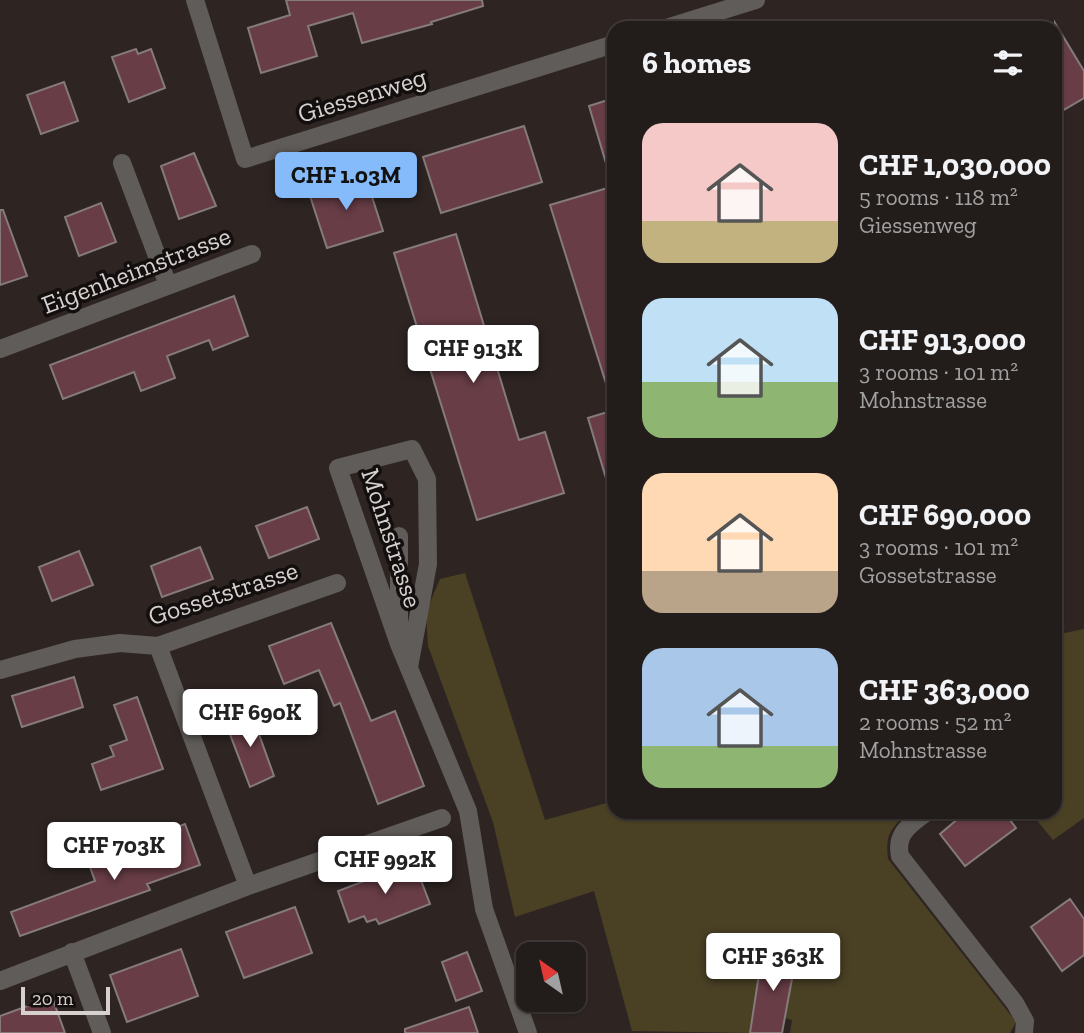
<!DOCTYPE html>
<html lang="en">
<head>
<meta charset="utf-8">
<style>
	:root { --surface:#221c1a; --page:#2e2927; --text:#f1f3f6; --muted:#a2a1a2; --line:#3f3a39; --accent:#85bbfb }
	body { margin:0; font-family:"Zilla Slab",serif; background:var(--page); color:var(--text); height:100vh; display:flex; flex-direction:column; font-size:26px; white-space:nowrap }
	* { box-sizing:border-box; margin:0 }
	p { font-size:23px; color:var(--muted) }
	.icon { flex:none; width:38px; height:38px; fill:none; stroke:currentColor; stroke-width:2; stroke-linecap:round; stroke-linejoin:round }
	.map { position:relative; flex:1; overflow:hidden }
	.panel { position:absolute; left:607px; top:21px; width:455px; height:798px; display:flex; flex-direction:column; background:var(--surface); border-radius:21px; box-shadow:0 2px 5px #0004,0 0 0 2px var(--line) }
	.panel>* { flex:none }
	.needle { width:46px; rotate:326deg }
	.tools { position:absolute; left:516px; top:942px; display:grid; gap:14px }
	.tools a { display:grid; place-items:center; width:70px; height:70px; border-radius:14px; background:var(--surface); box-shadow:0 2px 5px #0004,0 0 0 2px var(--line); font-size:35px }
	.scale { position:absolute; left:21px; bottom:18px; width:89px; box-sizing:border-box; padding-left:7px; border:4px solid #d6d0ce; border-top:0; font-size:19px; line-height:24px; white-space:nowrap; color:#d6d0ce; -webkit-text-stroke:5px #130f0e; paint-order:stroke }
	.price { position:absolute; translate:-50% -60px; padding:0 16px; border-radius:7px; background:#fff; color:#222; font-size:23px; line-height:46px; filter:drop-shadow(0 2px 4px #0008) }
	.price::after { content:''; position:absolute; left:50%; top:42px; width:21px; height:16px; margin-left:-10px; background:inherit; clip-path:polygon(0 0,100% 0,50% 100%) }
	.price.on { background:var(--accent); color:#111 }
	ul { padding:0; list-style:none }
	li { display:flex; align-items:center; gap:21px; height:175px; padding:0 35px }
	li span { display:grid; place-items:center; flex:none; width:196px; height:140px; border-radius:21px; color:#555 }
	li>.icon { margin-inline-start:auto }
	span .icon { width:84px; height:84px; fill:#fffc; stroke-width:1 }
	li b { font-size:30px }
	h2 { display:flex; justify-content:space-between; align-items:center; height:84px; padding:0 35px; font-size:30px }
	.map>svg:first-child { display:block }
	.green { fill:#4a4125 }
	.building { fill:#683d46; stroke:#857a7c; stroke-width:2 }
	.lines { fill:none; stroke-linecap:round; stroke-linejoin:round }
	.service { stroke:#5f5c59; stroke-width:18 }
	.minor { stroke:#5f5c59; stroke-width:18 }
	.labels { text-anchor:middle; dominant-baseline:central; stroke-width:7; stroke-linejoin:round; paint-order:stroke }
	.street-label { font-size:26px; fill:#d6d0ce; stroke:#130f0e }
</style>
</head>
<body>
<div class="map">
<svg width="1084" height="1033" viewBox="0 0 1084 1033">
	<rect width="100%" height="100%" fill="#2e2523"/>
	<!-- green -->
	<path class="green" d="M 465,573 L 545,820 L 614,801 L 614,812 L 908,812 C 891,829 885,833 888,859 L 1016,1022 L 1010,1033 L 790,1033 L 792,1020 L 785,1018 L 796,958 L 770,952 L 765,955 L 763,964 L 760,964 L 750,1033 L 632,1031 L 594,891 L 515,917 L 493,822 L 428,646 L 426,612 L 440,579 Z
		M 1084,629 L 1084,818 L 1053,840 L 1030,812 L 1055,812 L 1055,635 Z"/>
	<!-- building -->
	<path class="building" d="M 286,0 L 482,0 L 483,6 L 431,22 L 432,24 L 362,43 L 353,13 L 308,26 L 317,56 L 261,73 L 248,28 L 290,15 Z
		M 1055,23 L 1084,71 L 1084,98 L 1055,115 Z
		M 136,49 L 138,54 L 151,49 L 165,88 L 129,102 L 112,57 Z
		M 64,82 L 78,121 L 41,134 L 27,95 Z
		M 614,98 L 614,169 L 608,170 L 589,106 Z
		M 524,126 L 542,182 L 441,213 L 423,157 Z
		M 194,153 L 216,206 L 179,219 L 161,166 Z
		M 365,175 L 383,231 L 327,248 L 309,193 Z
		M 614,186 L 614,392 L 609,393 L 550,205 Z
		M 101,203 L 116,242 L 79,256 L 65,217 Z
		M 0,210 L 3,210 L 27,276 L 0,285 Z
		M 456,234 L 519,440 L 545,432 L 564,493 L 477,520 L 394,253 Z
		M 234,296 L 248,336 L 213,350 L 209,340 L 167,356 L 175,378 L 141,391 L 134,372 L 63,399 L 50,365 Z
		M 614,410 L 614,484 L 608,485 L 588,418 Z
		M 307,507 L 319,539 L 269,558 L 256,526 Z
		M 200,547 L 213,579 L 162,597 L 151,566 Z
		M 79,551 L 93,585 L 52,601 L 39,567 Z
		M 331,623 L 371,721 L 395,711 L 424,786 L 378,804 L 340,703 L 334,706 L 319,670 L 284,684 L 269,646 Z
		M 74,677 L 83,707 L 22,727 L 12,696 Z
		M 137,697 L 163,769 L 101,790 L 92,764 L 114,756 L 110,746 L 127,740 L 114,705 Z
		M 251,712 L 274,776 L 250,787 L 225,721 Z
		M 966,812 L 1004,812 L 1016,828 L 965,866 L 940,834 Z
		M 185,824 L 200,865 L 147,884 L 150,890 L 20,936 L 11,912 L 95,881 L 90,867 L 166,839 L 164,832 Z
		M 414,862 L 430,904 L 379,924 L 376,919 L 367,922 L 364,916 L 349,922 L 338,891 Z
		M 1070,899 L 1084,919 L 1084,955 L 1062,971 L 1031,927 Z
		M 295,907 L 312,953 L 244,978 L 226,932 Z
		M 181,949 L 198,996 L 127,1022 L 110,975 Z
		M 467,952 L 482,991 L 456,1001 L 442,962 Z
		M 768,952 L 796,957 L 782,1033 L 750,1033 L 761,961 Z
		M 52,997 L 65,1033 L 0,1033 L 0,1016 Z
		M 469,1007 L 478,1033 L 405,1033 L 405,1029 Z"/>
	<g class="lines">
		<!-- service -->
		<path class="service" d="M 122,163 L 168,285
			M 399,536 L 399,641
			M 927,812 C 911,824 895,833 900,856 L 1015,1003 L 1025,1021 L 1024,1033"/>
		<!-- minor -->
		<path class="minor" d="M 195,0 L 245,159 L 614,44
			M 666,28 L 756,0
			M 0,349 L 252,254
			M 158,646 L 248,886
			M 409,667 L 428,564 L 427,479 L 412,449 L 338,468 L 399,644 L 468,811 L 484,909 L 528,1033
			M 0,670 L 75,649 L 120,643 L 158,646 L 337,583
			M 72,952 L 102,1033
			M 0,981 L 248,886 L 442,818"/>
	</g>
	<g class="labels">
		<!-- street labels -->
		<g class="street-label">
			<text transform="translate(362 95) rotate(-17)">Giessenweg</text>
			<text transform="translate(136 270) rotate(-21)">Eigenheimstrasse</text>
			<text transform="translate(392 538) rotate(72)">Mohnstrasse</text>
			<text transform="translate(223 593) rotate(-18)">Gossetstrasse</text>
		</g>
	</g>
</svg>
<div class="tools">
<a><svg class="needle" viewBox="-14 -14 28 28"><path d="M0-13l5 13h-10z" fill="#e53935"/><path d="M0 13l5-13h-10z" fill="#a2a1a2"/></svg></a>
</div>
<div class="scale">20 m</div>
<b class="price on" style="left:346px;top:212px">CHF 1.03M</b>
<b class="price" style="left:473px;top:385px">CHF 913K</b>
<b class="price" style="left:250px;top:749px">CHF 690K</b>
<b class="price" style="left:114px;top:882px">CHF 703K</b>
<b class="price" style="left:385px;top:896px">CHF 992K</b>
<b class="price" style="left:773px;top:993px">CHF 363K</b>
<section class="panel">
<h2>6 homes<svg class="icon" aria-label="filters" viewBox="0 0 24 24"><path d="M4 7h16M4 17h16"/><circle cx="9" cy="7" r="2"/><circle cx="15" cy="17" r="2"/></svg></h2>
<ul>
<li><span style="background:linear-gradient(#f6c9c9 70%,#c2b280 0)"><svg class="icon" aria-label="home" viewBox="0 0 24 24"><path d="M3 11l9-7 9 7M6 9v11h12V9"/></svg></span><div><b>CHF 1,030,000</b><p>5 rooms · 118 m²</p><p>Giessenweg</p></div></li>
<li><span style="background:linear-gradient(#bfe0f5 60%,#8fb573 0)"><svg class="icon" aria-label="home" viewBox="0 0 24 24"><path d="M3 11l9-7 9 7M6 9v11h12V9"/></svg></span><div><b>CHF 913,000</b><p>3 rooms · 101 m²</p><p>Mohnstrasse</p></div></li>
<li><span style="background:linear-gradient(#ffd9b3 70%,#b9a48a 0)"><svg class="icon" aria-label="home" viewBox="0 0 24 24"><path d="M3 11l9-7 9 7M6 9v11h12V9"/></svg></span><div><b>CHF 690,000</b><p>3 rooms · 101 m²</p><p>Gossetstrasse</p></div></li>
<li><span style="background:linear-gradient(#a9c7e8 70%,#8fb573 0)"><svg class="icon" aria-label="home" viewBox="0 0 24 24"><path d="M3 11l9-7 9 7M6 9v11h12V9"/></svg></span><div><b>CHF 363,000</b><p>2 rooms · 52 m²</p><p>Mohnstrasse</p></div></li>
</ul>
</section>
</div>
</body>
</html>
